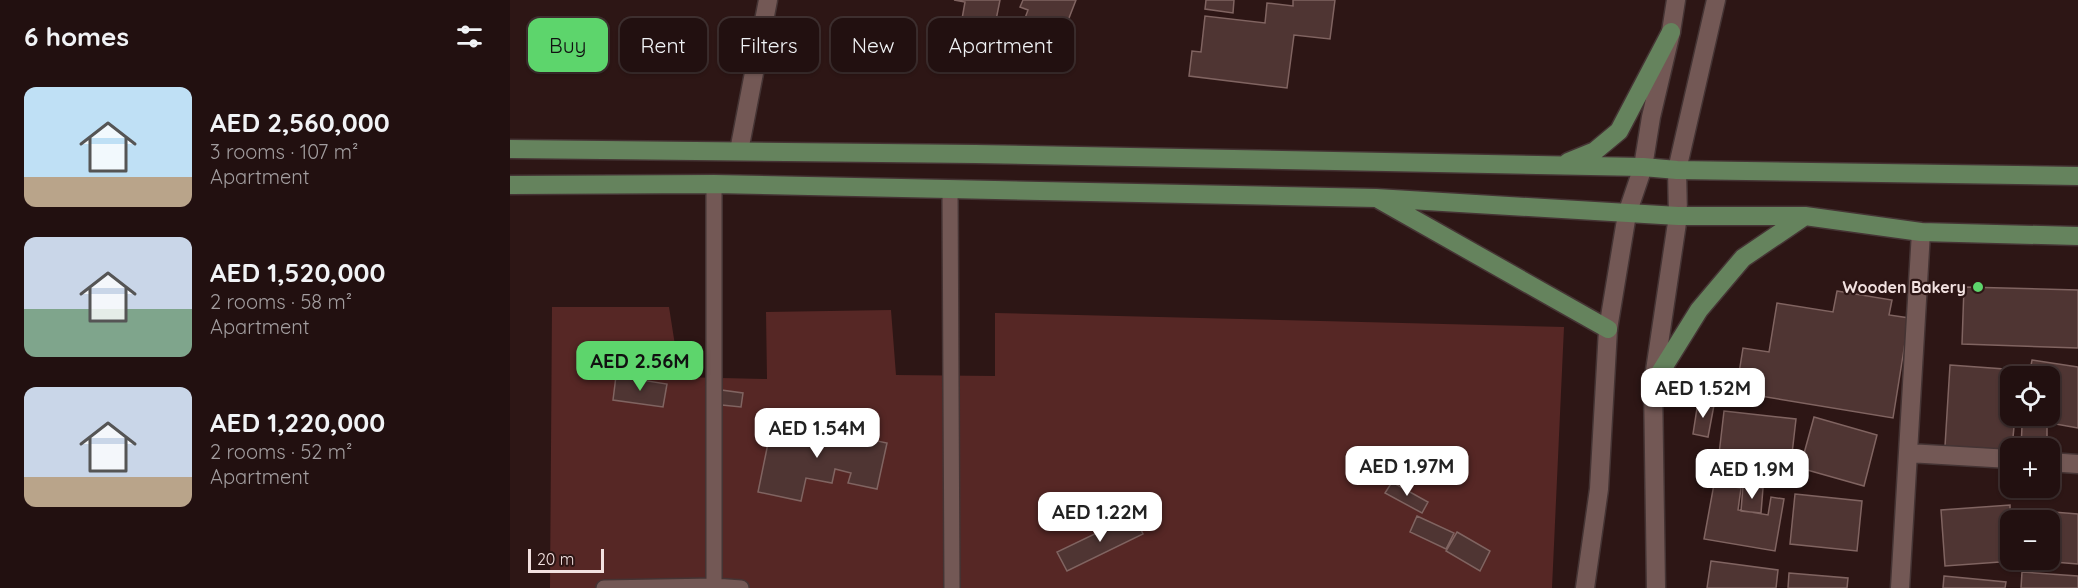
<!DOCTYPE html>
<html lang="en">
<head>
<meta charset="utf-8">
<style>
	:root { --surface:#221010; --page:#2e1e1e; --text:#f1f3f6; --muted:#a29d9f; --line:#3f3030; --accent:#5dd56c }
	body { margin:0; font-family:Quicksand,sans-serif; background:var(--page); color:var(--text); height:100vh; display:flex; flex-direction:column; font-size:22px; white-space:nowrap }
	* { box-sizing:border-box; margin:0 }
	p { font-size:20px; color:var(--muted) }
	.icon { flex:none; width:33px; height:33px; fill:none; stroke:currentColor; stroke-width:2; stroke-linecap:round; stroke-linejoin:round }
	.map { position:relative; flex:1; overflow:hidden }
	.panel { display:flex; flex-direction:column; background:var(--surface); width:510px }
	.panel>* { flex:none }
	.banner { position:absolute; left:18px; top:18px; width:570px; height:54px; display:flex; gap:12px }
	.buttons { position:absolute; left:1490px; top:366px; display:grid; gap:12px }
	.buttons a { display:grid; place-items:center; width:60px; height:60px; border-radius:12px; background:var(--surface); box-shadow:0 2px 4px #0004,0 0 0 2px var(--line); font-size:30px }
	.scale { position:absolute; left:18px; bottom:15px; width:76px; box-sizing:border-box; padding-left:6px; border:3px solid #f2e1e0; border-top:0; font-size:16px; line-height:21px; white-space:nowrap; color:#f2e1e0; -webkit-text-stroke:4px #2d1615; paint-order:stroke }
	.price { position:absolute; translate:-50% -51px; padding:0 14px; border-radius:12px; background:#fff; color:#222; font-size:20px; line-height:39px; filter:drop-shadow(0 2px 3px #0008) }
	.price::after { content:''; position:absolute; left:50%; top:36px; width:18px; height:14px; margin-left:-9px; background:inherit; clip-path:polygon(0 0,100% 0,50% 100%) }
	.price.selected { background:var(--accent); color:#111 }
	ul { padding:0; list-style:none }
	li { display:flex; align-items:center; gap:18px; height:150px; padding:0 24px }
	li span { display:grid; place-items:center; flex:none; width:168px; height:120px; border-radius:12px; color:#555 }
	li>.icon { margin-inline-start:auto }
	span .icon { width:72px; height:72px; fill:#fffc; stroke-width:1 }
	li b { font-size:26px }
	h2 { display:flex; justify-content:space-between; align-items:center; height:72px; padding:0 24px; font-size:26px }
	.pill { padding:0 21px; border-radius:12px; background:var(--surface); box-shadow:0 2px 4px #0004,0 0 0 2px var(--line); font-size:21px; line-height:54px }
	.pill.selected { background:var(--accent); color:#111 }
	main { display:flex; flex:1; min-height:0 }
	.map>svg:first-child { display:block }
	.green { fill:#562725 }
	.building { fill:#4f3533; stroke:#806461; stroke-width:1.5 }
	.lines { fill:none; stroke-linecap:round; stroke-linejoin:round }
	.service-casing { stroke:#453434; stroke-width:18 }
	.minor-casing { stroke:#453434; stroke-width:21 }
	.tertiary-casing { stroke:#453434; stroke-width:21 }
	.primary-casing { stroke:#453434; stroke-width:21 }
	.service { stroke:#735855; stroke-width:15 }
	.minor { stroke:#735855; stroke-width:18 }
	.tertiary { stroke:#735855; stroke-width:18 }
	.primary { stroke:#65835d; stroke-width:18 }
	.poi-dot { fill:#5dd56c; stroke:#2d1615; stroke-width:2 }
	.labels { text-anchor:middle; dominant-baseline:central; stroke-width:4.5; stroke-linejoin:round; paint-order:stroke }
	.poi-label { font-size:16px; font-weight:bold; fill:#f2e1e0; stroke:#2d1615; text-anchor:end }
</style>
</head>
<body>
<main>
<section class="panel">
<h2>6 homes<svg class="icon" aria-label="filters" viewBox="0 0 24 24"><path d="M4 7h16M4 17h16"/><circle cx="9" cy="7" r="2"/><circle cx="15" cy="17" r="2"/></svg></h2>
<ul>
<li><span style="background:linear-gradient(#bfe0f5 75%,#b9a48a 0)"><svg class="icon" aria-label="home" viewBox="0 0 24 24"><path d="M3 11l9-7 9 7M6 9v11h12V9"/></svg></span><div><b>AED 2,560,000</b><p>3 rooms · 107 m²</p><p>Apartment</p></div></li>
<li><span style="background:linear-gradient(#c9d6e8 60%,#7fa58c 0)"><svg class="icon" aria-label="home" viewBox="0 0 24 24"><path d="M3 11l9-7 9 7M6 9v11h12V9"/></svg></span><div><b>AED 1,520,000</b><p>2 rooms · 58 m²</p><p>Apartment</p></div></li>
<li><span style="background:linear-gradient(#c9d6e8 75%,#b9a48a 0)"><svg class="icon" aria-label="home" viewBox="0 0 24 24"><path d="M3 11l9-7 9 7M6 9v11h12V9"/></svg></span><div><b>AED 1,220,000</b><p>2 rooms · 52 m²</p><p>Apartment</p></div></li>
</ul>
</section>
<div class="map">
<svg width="1568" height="588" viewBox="0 0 1568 588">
	<rect width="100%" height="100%" fill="#2d1615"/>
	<!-- green -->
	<path class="green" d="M 42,307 L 159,307 L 170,377 L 257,379 L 256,312 L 381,310 L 386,375 L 485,376 L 485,313 L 1054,327 L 1042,588 L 40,588 Z"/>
	<!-- building -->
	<path class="building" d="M 444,0 L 490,0 L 485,25 L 452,19 L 455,2 Z
		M 513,0 L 566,0 L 545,54 L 507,40 L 518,10 L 510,7 Z
		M 696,0 L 724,0 L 723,13 L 695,9 Z
		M 783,0 L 825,0 L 820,39 L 784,35 L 777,88 L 679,76 L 682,51 L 691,52 L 695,16 L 755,23 L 757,3 L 783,6 Z
		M 1454,287 L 1568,290 L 1568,348 L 1452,344 Z
		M 1327,291 L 1382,300 L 1379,315 L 1399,318 L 1383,418 L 1226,392 L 1233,348 L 1259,352 L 1267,303 L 1323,312 Z
		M 1522,360 L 1568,367 L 1568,428 L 1512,418 L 1512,416 L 1539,416 L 1539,376 L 1519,376 Z
		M 1440,365 L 1508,370 L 1507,376 L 1500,376 L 1500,416 L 1505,416 L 1502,448 L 1500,448 L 1500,451 L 1435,446 Z
		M 106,376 L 157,384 L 153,407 L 103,400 Z
		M 204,389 L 233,393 L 231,407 L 202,404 Z
		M 1188,402 L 1204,405 L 1198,437 L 1183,434 Z
		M 1214,411 L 1286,419 L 1279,480 L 1230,474 L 1231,465 L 1208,463 Z
		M 1304,417 L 1367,435 L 1354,486 L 1290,468 Z
		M 263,419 L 377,443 L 367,489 L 338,483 L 341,473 L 325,469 L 322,483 L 296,478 L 291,501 L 248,492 Z
		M 1512,426 L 1537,426 L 1537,448 L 1511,448 Z
		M 882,482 L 918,502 L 912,513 L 875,493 Z
		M 1204,484 L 1231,488 L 1228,510 L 1258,515 L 1261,497 L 1274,499 L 1265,551 L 1194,539 Z
		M 1233,486 L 1253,488 L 1251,513 L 1231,511 Z
		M 1285,494 L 1352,501 L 1347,551 L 1280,544 Z
		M 1500,505 L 1500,560 L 1504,561 L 1435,566 L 1431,510 Z
		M 1520,510 L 1568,514 L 1568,564 L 1519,560 L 1539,560 L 1539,520 L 1519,520 Z
		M 624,515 L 633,534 L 557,571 L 547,552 Z
		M 907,516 L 944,533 L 936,549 L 900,532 Z
		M 947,532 L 980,551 L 970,571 L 936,551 Z
		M 1201,561 L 1268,570 L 1266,588 L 1197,588 Z
		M 1512,572 L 1568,576 L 1568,588 L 1511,588 Z
		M 1279,573 L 1338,578 L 1337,588 L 1278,588 Z
		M 1434,576 L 1496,582 L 1495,588 L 1433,588 Z"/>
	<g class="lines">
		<defs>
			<path id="service" d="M 440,188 L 442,588
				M 204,586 L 204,184
				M 94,588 L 204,586 L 231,588"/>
			<path id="minor" d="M 229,151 L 258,0
				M 1398,453 L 1500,459
				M 1539,462 L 1568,464
				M 1390,588 L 1411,232"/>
			<path id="tertiary" d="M 1075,588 L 1089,489 L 1098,329 L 1117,214 L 1133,167 L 1141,117 L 1161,32 L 1166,0
				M 1146,588 L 1143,384 L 1168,216 L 1167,170 L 1206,0"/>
			<path id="primary" d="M 0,149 L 465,154 L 1133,167 L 1167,170 L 1568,176
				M 1058,162 L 1085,151 L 1109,131 L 1161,32
				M 0,185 L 204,184 L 866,198 L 1168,216 L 1295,216 L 1411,232 L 1568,236
				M 870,200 L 1098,329
				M 1143,384 L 1189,310 L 1233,258 L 1295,216"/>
		</defs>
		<!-- service casing -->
		<use href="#service" class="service-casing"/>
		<!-- minor casing -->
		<use href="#minor" class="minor-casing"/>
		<!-- tertiary casing -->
		<use href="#tertiary" class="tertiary-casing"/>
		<!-- primary casing -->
		<use href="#primary" class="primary-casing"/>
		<!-- service -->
		<use href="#service" class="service"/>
		<!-- minor -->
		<use href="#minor" class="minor"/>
		<!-- tertiary -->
		<use href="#tertiary" class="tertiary"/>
		<!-- primary -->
		<use href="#primary" class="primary"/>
	</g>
	<!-- markers -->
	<circle class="poi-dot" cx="1468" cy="287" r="6"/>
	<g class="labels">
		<!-- poi labels -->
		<g class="poi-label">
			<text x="1456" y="287">Wooden Bakery</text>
		</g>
	</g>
</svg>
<div class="buttons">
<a><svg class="icon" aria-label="locate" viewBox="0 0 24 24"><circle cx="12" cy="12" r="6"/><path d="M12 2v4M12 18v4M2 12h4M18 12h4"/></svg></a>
<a>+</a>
<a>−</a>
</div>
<div class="scale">20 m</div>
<b class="price selected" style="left:130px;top:392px">AED 2.56M</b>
<b class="price" style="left:1193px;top:419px">AED 1.52M</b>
<b class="price" style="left:307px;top:459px">AED 1.54M</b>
<b class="price" style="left:897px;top:497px">AED 1.97M</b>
<b class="price" style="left:1242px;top:500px">AED 1.9M</b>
<b class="price" style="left:590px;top:543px">AED 1.22M</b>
<div class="banner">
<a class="pill selected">Buy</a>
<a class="pill">Rent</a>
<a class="pill">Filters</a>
<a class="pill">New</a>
<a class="pill">Apartment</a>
</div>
</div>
</main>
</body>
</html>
